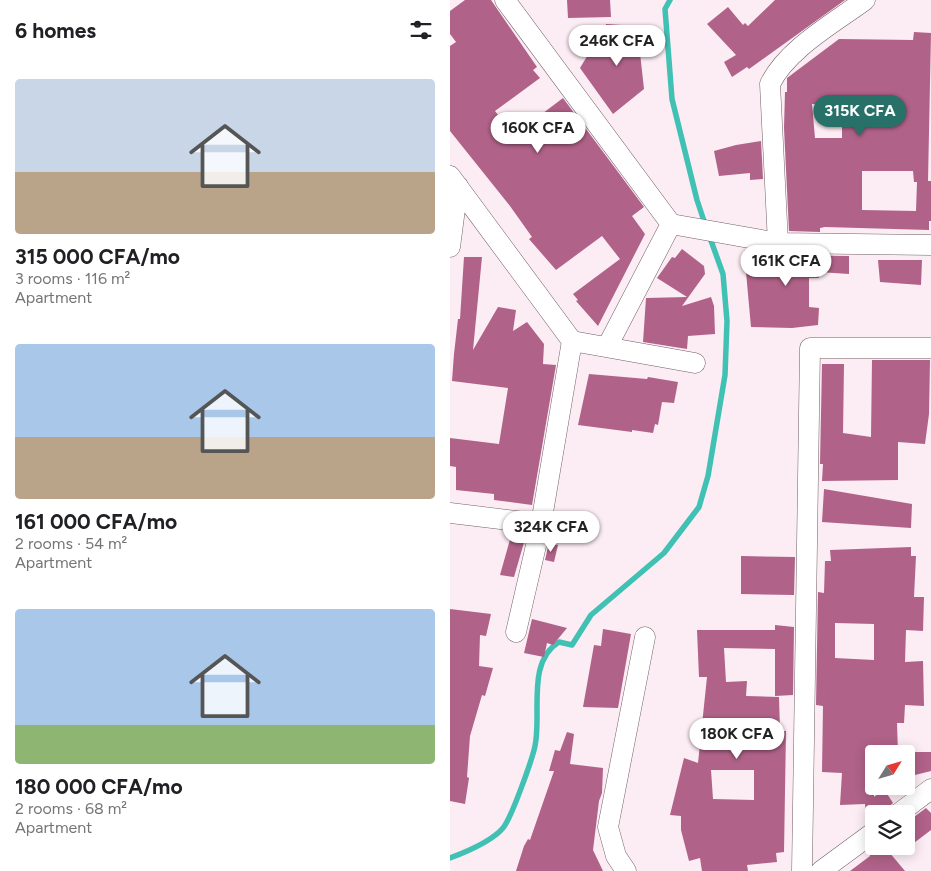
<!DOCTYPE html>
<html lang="en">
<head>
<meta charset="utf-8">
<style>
	:root { --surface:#fff; --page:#f6f6f6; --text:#202124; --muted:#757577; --accent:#287169 }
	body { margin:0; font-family:Figtree,sans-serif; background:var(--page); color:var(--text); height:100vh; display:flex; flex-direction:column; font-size:19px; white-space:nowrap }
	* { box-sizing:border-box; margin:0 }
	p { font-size:16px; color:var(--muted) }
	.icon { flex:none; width:28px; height:28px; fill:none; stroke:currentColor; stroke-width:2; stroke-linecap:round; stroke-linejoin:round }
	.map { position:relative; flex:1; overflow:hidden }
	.details { display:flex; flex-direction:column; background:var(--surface); width:450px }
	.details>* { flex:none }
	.needle { width:32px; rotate:53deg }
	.fabs { position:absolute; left:415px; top:745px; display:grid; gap:10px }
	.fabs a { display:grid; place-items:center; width:50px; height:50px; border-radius:5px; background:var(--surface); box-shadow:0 2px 12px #0003; font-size:25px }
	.price { position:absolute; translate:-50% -42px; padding:0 11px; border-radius:18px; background:#fff; color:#222; font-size:16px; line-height:32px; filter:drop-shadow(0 1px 2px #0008) }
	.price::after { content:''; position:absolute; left:50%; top:30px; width:15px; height:11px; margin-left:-8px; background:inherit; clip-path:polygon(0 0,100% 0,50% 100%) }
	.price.on { background:var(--accent); color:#fff }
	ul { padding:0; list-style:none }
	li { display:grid; align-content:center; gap:10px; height:265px; padding:0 15px }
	li span { display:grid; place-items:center; height:155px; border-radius:5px; color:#555 }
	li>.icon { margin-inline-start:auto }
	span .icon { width:90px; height:90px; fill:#fffc; stroke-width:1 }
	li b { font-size:21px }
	h2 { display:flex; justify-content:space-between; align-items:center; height:60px; padding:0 15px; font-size:21px }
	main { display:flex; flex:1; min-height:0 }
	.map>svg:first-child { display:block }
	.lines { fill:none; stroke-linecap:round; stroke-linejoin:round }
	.stream { stroke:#41c1b4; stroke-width:5.5 }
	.building { fill:#b06288; fill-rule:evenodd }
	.street-casing { stroke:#706167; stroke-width:21 }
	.street { stroke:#fff; stroke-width:20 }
</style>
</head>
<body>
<main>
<section class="details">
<h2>6 homes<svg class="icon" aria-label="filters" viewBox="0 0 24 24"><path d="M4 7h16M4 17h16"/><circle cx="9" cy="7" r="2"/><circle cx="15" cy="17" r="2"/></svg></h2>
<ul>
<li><span style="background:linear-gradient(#c9d6e8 60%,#b9a48a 0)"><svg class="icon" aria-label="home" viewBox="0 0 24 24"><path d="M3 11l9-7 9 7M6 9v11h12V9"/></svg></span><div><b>315 000 CFA/mo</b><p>3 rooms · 116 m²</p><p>Apartment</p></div></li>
<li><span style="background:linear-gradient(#a9c7e8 60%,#b9a48a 0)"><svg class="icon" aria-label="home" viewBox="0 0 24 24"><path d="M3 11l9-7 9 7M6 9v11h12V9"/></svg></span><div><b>161 000 CFA/mo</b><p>2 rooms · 54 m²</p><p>Apartment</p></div></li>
<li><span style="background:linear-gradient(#a9c7e8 75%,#8fb573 0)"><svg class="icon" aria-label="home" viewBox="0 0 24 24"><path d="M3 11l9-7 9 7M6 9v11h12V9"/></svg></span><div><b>180 000 CFA/mo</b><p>2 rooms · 68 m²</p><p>Apartment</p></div></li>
</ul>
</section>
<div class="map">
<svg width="481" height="871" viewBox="0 0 481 871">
	<rect width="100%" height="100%" fill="#fcecf3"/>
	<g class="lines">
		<!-- stream -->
		<path class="stream" d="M 220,0 L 215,9 L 222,99 L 247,200 L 256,227
			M 0,858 C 16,852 42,841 53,828 C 61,819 82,760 85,746 C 92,714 76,662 109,642 L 122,645 L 141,615 L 214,553 L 249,507 L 258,476 L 275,375 L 277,321 L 273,274 L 259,235"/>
	</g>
	<!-- building -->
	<path class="building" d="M 15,0 L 41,0 L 87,67 L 83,70 L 90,78 L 45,111 L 64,135 L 113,98 L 194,207 L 182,216 L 195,234 L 193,238 L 148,326 L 126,301 L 128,300 L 123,294 L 170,259 L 152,236 L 106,270 L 79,239 L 82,237 L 60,206 L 0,131 L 0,46 L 6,42 L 0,34 L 0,11 Z
		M 117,0 L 160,0 L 161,17 L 118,18 Z
		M 325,0 L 395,0 L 299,69 L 297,67 L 282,77 L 274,62 L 286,55 L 257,24 L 278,7 L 293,25 L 295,23 L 298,26 Z
		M 156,24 L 187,26 L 194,89 L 163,114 L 130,68 L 139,53 L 155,56 Z
		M 464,32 L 481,33 L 478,181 L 481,181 L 481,221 L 479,221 L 479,230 L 375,227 L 370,228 L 370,232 L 339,231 L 334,128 L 335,92 L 337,92 L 337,78 L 389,39 L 463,40 ZM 362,104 L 392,105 L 392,138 L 365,138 ZM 412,171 L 463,171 L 464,182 L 467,182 L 466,211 L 412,210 Z
		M 311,141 L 313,179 L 300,180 L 300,173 L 269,176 L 264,151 L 286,145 Z
		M 232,249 L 254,266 L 255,274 L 232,306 L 261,297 L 264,306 L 265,334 L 238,336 L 237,349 L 193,342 L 196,298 L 237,297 L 207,278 L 222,257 L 225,258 Z
		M 294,250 L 328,255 L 399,256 L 399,274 L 369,272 L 369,278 L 359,278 L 359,307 L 369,308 L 368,325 L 342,328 L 301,327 Z
		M 14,257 L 32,257 L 23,350 L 48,307 L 66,310 L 63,331 L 77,322 L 94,344 L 93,364 L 106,365 L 82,505 L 44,500 L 44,494 L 6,490 L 6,467 L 0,466 L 0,438 L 49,444 L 58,388 L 2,381 L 4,354 L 8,319 L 10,319 Z
		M 428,260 L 472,260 L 471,285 L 430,282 Z
		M 422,360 L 480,360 L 479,414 L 475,444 L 448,442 L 448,480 L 372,481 L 373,464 L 370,464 L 372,364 L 394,364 L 393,433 L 421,437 Z
		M 139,374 L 197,379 L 198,377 L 228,382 L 224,403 L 212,402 L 208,425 L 205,424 L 203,433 L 182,430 L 182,432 L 128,425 Z
		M 374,489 L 462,504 L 461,528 L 372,522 Z
		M 61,536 L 75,539 L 64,577 L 50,575 Z
		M 99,543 L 108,545 L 104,562 L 95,560 Z
		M 461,547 L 461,556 L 466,556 L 464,597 L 474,597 L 473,631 L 456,630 L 455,662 L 473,661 L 474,706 L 455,705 L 454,723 L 447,723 L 448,754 L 424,754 L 424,797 L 434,789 L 443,803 L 431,814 L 424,814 L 424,819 L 417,823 L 415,804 L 390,805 L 392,773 L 372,772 L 373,706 L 366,705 L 368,592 L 374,593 L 375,561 L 381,561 L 380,550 ZM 385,623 L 424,624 L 424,660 L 385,658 Z
		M 291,556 L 345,557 L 344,595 L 291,594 Z
		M 0,609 L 41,614 L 36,636 L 30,635 L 29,666 L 43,668 L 35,696 L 32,695 L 20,736 L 17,777 L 19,778 L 15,804 L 0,801 Z
		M 82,619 L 117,628 L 103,645 L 97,643 L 94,657 L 74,653 Z
		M 325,625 L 344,627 L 343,695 L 325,696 L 325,649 L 274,648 L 276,682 L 297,681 L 296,696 L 329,697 L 330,731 L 336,731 L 334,852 L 326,853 L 327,862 L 297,865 L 298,871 L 252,871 L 250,858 L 239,861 L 231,830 L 231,816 L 220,815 L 234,758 L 248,763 L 257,677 L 249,677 L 247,630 L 325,630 ZM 261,770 L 304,770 L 304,800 L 263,799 Z
		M 153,629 L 181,634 L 168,708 L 133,707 L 144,645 L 151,646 Z
		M 117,732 L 124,734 L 120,764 L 153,768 L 152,793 L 149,801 L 143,850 L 153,871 L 66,871 L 74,846 L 78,839 L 80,840 L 104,771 L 99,771 L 105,750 L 110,751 Z
		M 461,752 L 481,752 L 481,771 L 461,776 Z
		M 476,808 L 481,813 L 481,830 L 456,849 L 456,823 Z
		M 425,846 L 434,846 L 455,871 L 400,871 L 420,856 L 419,850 Z"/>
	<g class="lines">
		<defs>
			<path id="street" d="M 55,0 L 221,224 L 328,243 L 481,245
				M 0,176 L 122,341 L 245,363
				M 328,243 L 320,84 C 337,49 384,23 415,0
				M 0,247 L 8,186
				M 157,347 L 221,224
				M 0,513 L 91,524
				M 66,632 L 91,524 L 122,341
				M 448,814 L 481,789
				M 176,871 L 166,856 L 158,827 L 195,637
				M 352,871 L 360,348 L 481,348
				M 371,871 L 424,832"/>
		</defs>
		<!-- street casing -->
		<use href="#street" class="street-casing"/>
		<!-- street -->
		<use href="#street" class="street"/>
	</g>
</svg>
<div class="fabs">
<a><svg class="needle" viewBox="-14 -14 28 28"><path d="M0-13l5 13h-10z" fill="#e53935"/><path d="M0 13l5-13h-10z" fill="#757577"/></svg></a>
<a><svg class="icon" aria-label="layers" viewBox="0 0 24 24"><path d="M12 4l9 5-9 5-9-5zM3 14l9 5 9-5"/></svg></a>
</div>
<b class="price" style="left:167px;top:67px">246K CFA</b>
<b class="price on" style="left:410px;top:137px">315K CFA</b>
<b class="price" style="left:88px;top:154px">160K CFA</b>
<b class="price" style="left:336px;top:287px">161K CFA</b>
<b class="price" style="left:101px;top:553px">324K CFA</b>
<b class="price" style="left:287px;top:760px">180K CFA</b>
</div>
</main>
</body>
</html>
